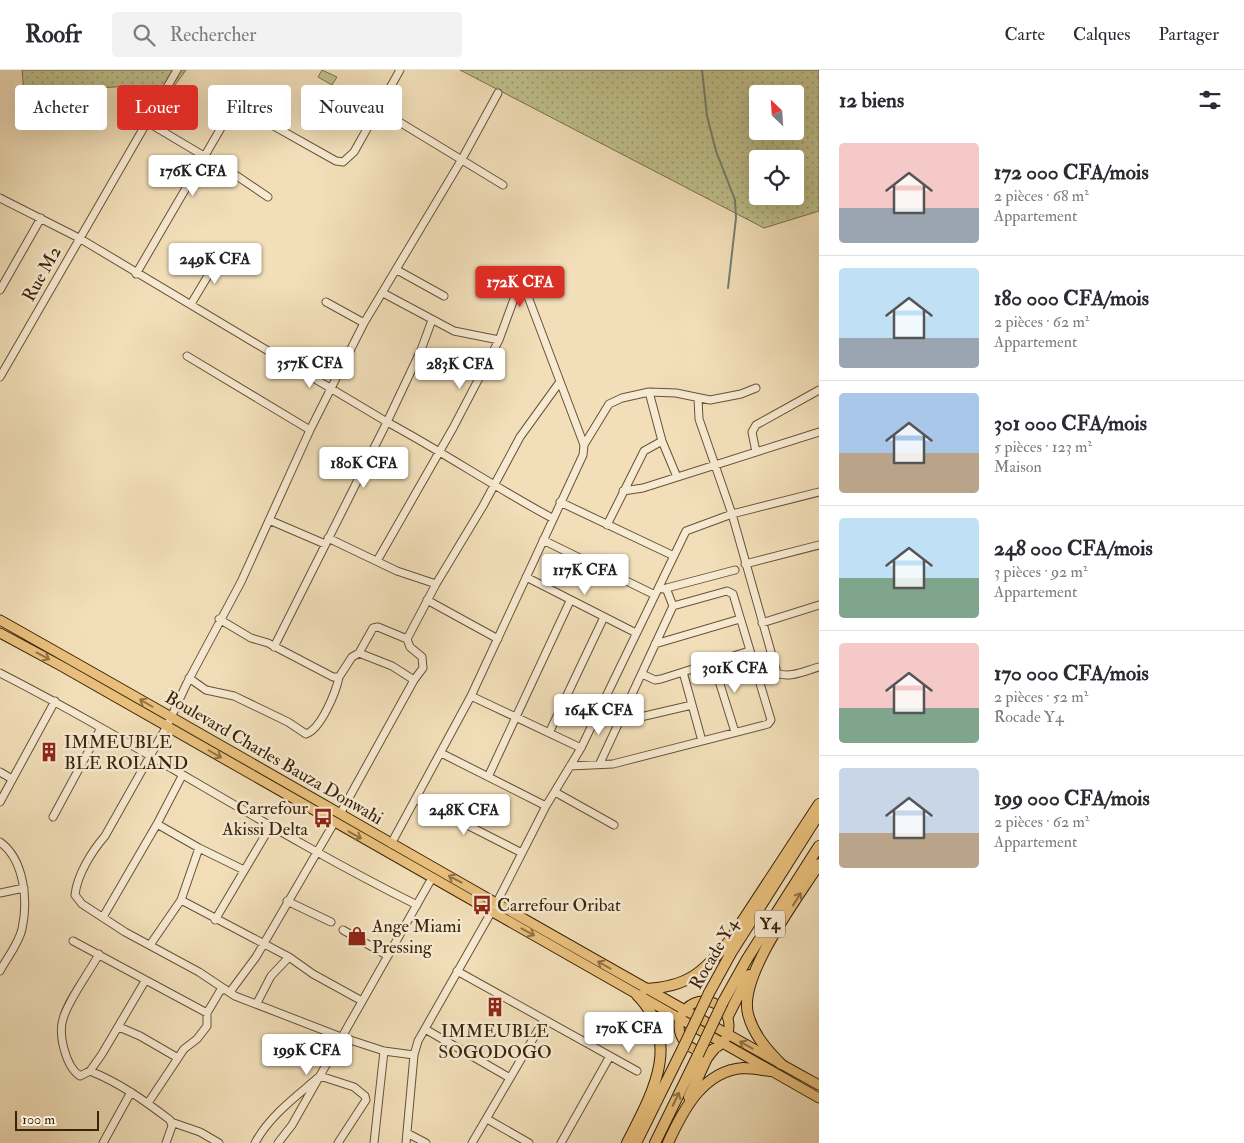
<!DOCTYPE html>
<html lang="fr">
<head>
<meta charset="utf-8">
<style>
	:root { --surface:#fff; --page:#f2f2f3; --text:#2b2b33; --muted:#7c7c81; --line:#e1e1e2; --accent:#d93025 }
	body { margin:0; font-family:"IM FELL Double Pica",serif; background:var(--page); color:var(--text); height:100vh; display:flex; flex-direction:column; font-size:19px; white-space:nowrap }
	* { box-sizing:border-box; margin:0 }
	p { font-size:16px; color:var(--muted) }
	.icon { flex:none; width:28px; height:28px; fill:none; stroke:currentColor; stroke-width:2; stroke-linecap:round; stroke-linejoin:round }
	.map { position:relative; flex:1; overflow:hidden }
	.details { display:flex; flex-direction:column; background:var(--surface); width:425px }
	.details>* { flex:none }
	.hud { position:absolute; left:15px; top:15px; width:475px; height:45px; display:flex; gap:10px }
	.needle { width:32px; rotate:335deg }
	.controls { position:absolute; left:749px; top:15px; display:grid; gap:10px }
	.controls a { display:grid; place-items:center; width:55px; height:55px; border-radius:5px; background:var(--surface); box-shadow:0 5px 20px #0002; font-size:25px }
	.scale { position:absolute; left:15px; bottom:12px; width:84px; box-sizing:border-box; padding-left:5px; border:2px solid #39230b; border-top:0; font-size:14px; line-height:18px; white-space:nowrap; color:#39230b; -webkit-text-stroke:4px #f7ead2; paint-order:stroke }
	.price { position:absolute; translate:-50% -42px; padding:0 11px; border-radius:5px; background:#fff; color:#222; font-size:16px; line-height:32px; filter:drop-shadow(0 1px 2px #0008) }
	.price::after { content:''; position:absolute; left:50%; top:30px; width:15px; height:11px; margin-left:-8px; background:inherit; clip-path:polygon(0 0,100% 0,50% 100%) }
	.price.selected { background:var(--accent); color:#fff }
	ul { padding:0; list-style:none }
	li { display:flex; align-items:center; gap:15px; height:125px; padding:0 20px }
	li+li { border-top:1px solid var(--line) }
	li span { display:grid; place-items:center; flex:none; width:140px; height:100px; border-radius:5px; color:#555 }
	li>.icon { margin-inline-start:auto }
	span .icon { width:60px; height:60px; fill:#fffc; stroke-width:1 }
	li b { font-size:21px }
	h2 { display:flex; justify-content:space-between; align-items:center; height:60px; padding:0 20px; font-size:21px }
	.chip { padding:0 18px; border-radius:5px; background:var(--surface); box-shadow:0 5px 20px #0002; font-size:18px; line-height:45px }
	.chip.selected { background:var(--accent); color:#fff }
	header { display:flex; align-items:center; gap:30px; box-sizing:border-box; height:70px; padding:0 25px; background:var(--surface); border-bottom:1px solid var(--line) }
	header strong { font-size:24px }
	nav { display:flex; gap:28px; margin-inline-start:auto; font-size:18px }
	.search { width:350px; height:45px; background:var(--page); display:flex; align-items:center; gap:12px; box-sizing:border-box; padding:0 18px; border-radius:5px; color:var(--muted); font-size:19px }
	main { display:flex; flex:1; min-height:0 }
	.map>svg:first-child { display:block }
	.grass { fill:url(#grass-dots); stroke:#7c724c; fill-rule:evenodd }
	.pitch { fill:#bfc08c; stroke:#7c724c }
	.lines { fill:none; stroke-linecap:round; stroke-linejoin:round }
	.stream { stroke:#747f70; stroke-width:2 }
	.minor-casing { stroke:#675236; stroke-width:9 }
	.major-casing { stroke:#39230b; stroke-width:11 }
	.highway-casing { stroke:#39230b; stroke-width:12 }
	.minor { stroke:#f7ead2; stroke-width:7 }
	.major { stroke:#e9c07c; stroke-width:9 }
	.highway { stroke:#e9c07c; stroke-width:10 }
	.highway-bridge-casing { stroke:#39230b; stroke-width:12; stroke-linecap:butt }
	.highway-bridge { stroke:#e9c07c; stroke-width:10 }
	.oneway { stroke:#917244 }
	.labels { text-anchor:middle; dominant-baseline:central; stroke-width:5; stroke-linejoin:round; paint-order:stroke }
	.shield { fill:#f7ead2; stroke:#725f47; stroke-width:1 }
	.shield-label { font-size:16px; font-weight:bold; fill:#39230b }
	.street-label { font-size:18px; fill:#39230b; stroke:#f7ead2 }
	.poi-label { font-size:18px; fill:#39230b; stroke:#f7ead2; text-anchor:start }
</style>
</head>
<body>
<header>
<strong>Roofr</strong>
<div class="search"><svg class="icon" aria-label="search" viewBox="0 0 24 24"><circle cx="10" cy="10" r="6"/><path d="M15 15l6 6"/></svg>Rechercher</div>
<nav><a>Carte</a><a>Calques</a><a>Partager</a></nav>
</header>
<main>
<div class="map">
<svg width="819" height="1073" viewBox="0 0 819 1073">
	<defs>
		<pattern id="grass-dots" width="8" height="8" patternUnits="userSpaceOnUse" patternTransform="scale(1.25)"><rect width="8" height="8" fill="#bfc08c"/><path d="M2 2h.1M6 6h.1" fill="none" stroke="#9c9c71" stroke-width="1.8" stroke-linecap="round"/></pattern>
	</defs>
	<rect width="100%" height="100%" fill="#f2dfb9"/>
	<filter id="stains"><feTurbulence type="fractalNoise" baseFrequency=".004" numOctaves="4"/><feColorMatrix values="0 0 0 0 .2 0 0 0 0 .09 0 0 0 0 .02 0 0 0 .5 -.17"/></filter>
	<radialGradient id="worn" r=".72"><stop offset=".6" stop-color="#630" stop-opacity="0"/><stop offset="1" stop-color="#630" stop-opacity=".3"/></radialGradient>
	<!-- grass -->
	<path class="grass" d="M 22,0 L 186,0 L 164,30 L 129,16 L 24,23 Z
		M 460,0 L 819,0 L 819,141 L 764,158 ZM 758,24 L 795,24 L 795,61 L 758,61 ZM 758,89 L 795,89 L 795,126 L 758,126 Z"/>
	<!-- pitch -->
	<path class="pitch" d="M 322,0 L 337,7 L 332,15 L 318,7 Z"/>
	<g class="lines">
		<!-- stream -->
		<path class="stream" d="M 702,0 L 707,46 L 716,81 L 735,130 L 736,148 L 728,218"/>
		<defs>
			<path id="minor" d="M 378,39 L 503,115
				M 147,52 L 204,86
				M 203,88 L 237,106 L 268,127
				M 0,128 L 79,168 L 387,352 C 443,382 496,418 552,448
				M 397,200 L 444,226
				M 136,204 L 232,39 L 240,37 L 336,91 L 343,92 L 354,82 L 400,0
				M 0,220 L 41,148
				M 383,223 L 454,261 L 499,270 L 518,218
				M 326,232 L 364,253
				M 191,234 L 221,184
				M 187,286 L 310,360
				M 0,307 L 177,0
				M 649,322 L 662,371 L 677,407
				M 698,328 L 699,349 L 732,444 L 777,603 C 789,609 807,600 819,597
				M 584,375 L 609,334 L 622,328 L 649,322 L 676,323 L 710,330 L 741,324 L 756,318
				M 756,382 L 752,362 L 756,355 L 819,320
				M 623,421 L 643,418 L 819,362
				M 560,432 L 674,486
				M 269,450 L 325,474
				M 607,455 L 644,381 L 662,371
				M 328,468 L 397,501 L 436,514
				M 543,470 L 655,525
				M 377,491 L 453,358 L 499,270
				M 745,494 L 819,475
				M 526,507 L 636,563
				M 663,519 L 735,500
				M 427,530 L 498,569
				M 219,549 L 251,568 L 268,573 L 333,607 L 339,607 L 352,587 L 359,583 L 392,596 L 414,610
				M 762,553 L 819,535
				M 655,574 L 740,549
				M 274,577 L 387,352 L 421,280 L 432,250
				M 359,583 L 373,558 L 378,557 L 407,569
				M 713,592 L 735,662
				M 683,602 L 702,671
				M 0,603 C 141,675 274,764 417,835
				M 642,604 L 655,610 L 661,609 L 749,581
				M 189,608 L 206,620 L 234,626 L 288,652 L 306,664 C 321,659 336,622 339,607
				M 471,626 L 581,678
				M 619,652 L 692,635
				M 549,663 L 604,547
				M 441,683 L 546,736
				M 600,693 L 673,536 L 666,518
				M 570,696 L 613,694 L 768,654 L 771,650 L 733,524 L 727,521 L 673,536
				M 0,702 L 12,709
				M 488,707 L 570,531
				M 555,722 L 614,755
				M 416,729 L 522,783
				M 0,732 L 55,631
				M 340,744 L 414,610 L 423,598 L 422,587 L 410,577 L 407,569 L 436,514 L 483,436 L 520,367 L 559,313
				M 53,747 L 101,658
				M 157,754 L 199,778 L 244,800
				M 0,772 C 25,790 28,832 22,859 C 19,873 7,888 0,901
				M 391,774 L 471,626 L 583,385 L 584,375 L 527,224 C 520,217 496,213 485,209
				M 0,823 L 24,818
				M 181,830 L 289,887
				M 287,831 L 331,852
				M 103,847 L 157,754 L 182,706
				M 215,850 L 270,757
				M 343,860 L 388,886
				M 73,871 L 207,943 L 220,921 L 225,919
				M 150,875 L 181,830 L 199,778
				M 99,884 C 89,903 68,930 63,949 C 58,965 66,997 80,1006 L 90,1001 C 120,1013 145,1031 170,1050 L 172,1056 L 166,1073
				M 457,901 L 637,1001
				M 230,922 L 256,887 L 334,753
				M 257,933 L 271,906 L 289,887 L 313,904 L 362,931
				M 119,957 L 140,966 L 178,988
				M 425,959 L 510,1008
				M 414,985 L 384,981 L 341,967 L 235,926 L 199,902 L 125,862 L 82,834 L 75,825 C 77,805 92,781 105,766 L 167,656 L 187,613 L 241,512 L 310,360 L 364,253 L 462,89 L 498,23
				M 90,1001 L 102,984 L 145,911
				M 148,1033 L 184,979 L 197,969 L 207,956 L 207,943
				M 487,1049 L 529,1073
				M 171,1052 L 200,1062 L 219,1073
				M 407,1063 L 426,1073
				M 103,1073 L 131,1022
				M 255,1073 C 270,1045 297,1026 320,1006 L 354,1017 L 365,1026 L 366,1030 L 338,1073
				M 278,1073 L 292,1055 L 432,808
				M 374,1073 L 384,981
				M 406,1073 L 414,985 L 418,971 L 497,832 L 546,736 L 581,678 L 686,461 L 732,444 L 819,422
				M 472,1073 L 544,950
				M 561,1073 L 610,986"/>
			<path id="major" d="M 0,550 C 274,704 544,863 819,1015
				M 0,563 L 63,597 L 819,1028
				M679 956a25 25 0 1 1 50 0a25 25 0 1 1-50 0Z"/>
			<path id="highway" d="M 645,919 C 688,917 704,902 730,870 L 819,734
				M 709,923 L 731,883 L 817,747
				M 723,932 L 747,889 L 819,776
				M 728,946 L 749,905
				M 781,994 C 767,980 753,964 748,944 C 738,906 799,826 819,794
				M 689,1027 L 707,988 L 714,979
				M 627,1073 C 652,1024 683,972 637,925
				M 636,1073 L 683,978
				M 655,1073 L 698,985
				M 668,1073 C 683,1040 703,1001 743,998 C 752,998 762,1000 770,1001"/>
		</defs>
		<!-- minor casing -->
		<use href="#minor" class="minor-casing"/>
		<!-- major casing -->
		<use href="#major" class="major-casing"/>
		<!-- highway casing -->
		<use href="#highway" class="highway-casing"/>
		<!-- minor -->
		<use href="#minor" class="minor"/>
		<!-- major -->
		<use href="#major" class="major"/>
		<!-- highway -->
		<use href="#highway" class="highway"/>
		<defs>
			<path id="highway-bridge" d="M 683,978 L 709,923
				M 698,985 L 723,932"/>
		</defs>
		<!-- highway-bridge casing -->
		<use href="#highway-bridge" class="highway-bridge-casing"/>
		<!-- highway-bridge -->
		<use href="#highway-bridge" class="highway-bridge"/>
	</g>
	<!-- one-way arrows -->
	<defs><path id="oneway-shaft" d="M-6 0H5M1.5-3L5.5 0L1.5 3" fill="none" stroke-width="1.6" stroke-linecap="round" stroke-linejoin="round" transform="scale(1.25)"/></defs>
	<g class="oneway">
		<use href="#oneway-shaft" transform="translate(43 586) rotate(28)"/>
		<use href="#oneway-shaft" transform="translate(146 633) rotate(-150)"/>
		<use href="#oneway-shaft" transform="translate(215 684) rotate(30)"/>
		<use href="#oneway-shaft" transform="translate(355 765) rotate(29)"/>
		<use href="#oneway-shaft" transform="translate(455 809) rotate(-152)"/>
		<use href="#oneway-shaft" transform="translate(797 829) rotate(-58)"/>
		<use href="#oneway-shaft" transform="translate(528 862) rotate(29)"/>
		<use href="#oneway-shaft" transform="translate(604 895) rotate(-150)"/>
		<use href="#oneway-shaft" transform="translate(746 975) rotate(-151)"/>
		<use href="#oneway-shaft" transform="translate(676 1029) rotate(-64)"/>
	</g>
	<!-- icons -->
	<defs>
		<symbol id="building-bare" viewBox="-9 -9 18 18"><path d="M-4-6H4V6H1V3H-1V6H-4ZM-2.5-4.3h1.7v1.8h-1.7ZM.8-4.3h1.7v1.8H.8ZM-2.5-1h1.7V.8h-1.7ZM.8-1h1.7V.8H.8Z" fill="#8f2418" stroke="#f7ead2" stroke-width="2.5" paint-order="stroke"/></symbol>
		<symbol id="bus-bare" viewBox="-9 -9 18 18"><path d="M-5-6H5V4H4V6H2V4H-2V6H-4V4H-5ZM-3.5-4V0h7V-4ZM-3.5 1.2v1.5H-2V1.2ZM2 1.2v1.5H3.5V1.2Z" fill="#8f2418" stroke="#f7ead2" stroke-width="2.5" paint-order="stroke"/></symbol>
		<symbol id="shop-bare" viewBox="-9 -9 18 18"><path d="M-5-2.5h2.3a2.7 3.5 0 0 1 5.4 0H5L5.5 6h-11ZM-1.5-2.5h3a1.5 2.3 0 0 0-3 0Z" fill="#8f2418" stroke="#f7ead2" stroke-width="2.5" paint-order="stroke"/></symbol>
	</defs>
	<g fill-rule="evenodd">
		<use href="#building-bare" x="35" y="668" width="28" height="28"/>
		<use href="#bus-bare" x="309" y="734" width="28" height="28"/>
		<use href="#bus-bare" x="468" y="821" width="28" height="28"/>
		<use href="#shop-bare" x="343" y="852" width="28" height="28"/>
		<use href="#building-bare" x="481" y="923" width="28" height="28"/>
	</g>
	<g class="labels">
		<!-- shield labels -->
		<rect class="shield" x="755" y="840.5" width="30" height="27" rx="4"/>
		<g class="shield-label">
			<text x="770" y="854">Y4</text>
		</g>
		<!-- street labels -->
		<g class="street-label">
			<text transform="translate(42 204) rotate(-61)">Rue M2</text>
			<text transform="translate(274 688) rotate(30)">Boulevard Charles Bauza Donwahi</text>
			<text transform="translate(714 884) rotate(-60)">Rocade Y4</text>
		</g>
		<!-- poi labels -->
		<g class="poi-label">
			<text x="64" y="672">IMMEUBLE<tspan x="64" dy="21">BLE ROLAND</tspan></text>
			<text x="308" y="738" text-anchor="end">Carrefour<tspan x="308" dy="21">Akissi Delta</tspan></text>
			<text x="497" y="835">Carrefour Oribat</text>
			<text x="372" y="856">Ange Miami<tspan x="372" dy="21">Pressing</tspan></text>
			<text x="495" y="961" text-anchor="middle">IMMEUBLE<tspan x="495" dy="21">SOGODOGO</tspan></text>
		</g>
	</g>
	<rect width="100%" height="100%" filter="url(#stains)"/>
	<rect width="100%" height="100%" fill="url(#worn)"/>
</svg>
<div class="controls">
<a><svg class="needle" viewBox="-14 -14 28 28"><path d="M0-13l5 13h-10z" fill="#e53935"/><path d="M0 13l5-13h-10z" fill="#7c7c81"/></svg></a>
<a><svg class="icon" aria-label="locate" viewBox="0 0 24 24"><circle cx="12" cy="12" r="6"/><path d="M12 2v4M12 18v4M2 12h4M18 12h4"/></svg></a>
</div>
<div class="scale">100 m</div>
<b class="price" style="left:193px;top:127px">176K CFA</b>
<b class="price" style="left:215px;top:215px">249K CFA</b>
<b class="price selected" style="left:520px;top:238px">172K CFA</b>
<b class="price" style="left:310px;top:319px">357K CFA</b>
<b class="price" style="left:460px;top:320px">283K CFA</b>
<b class="price" style="left:364px;top:419px">180K CFA</b>
<b class="price" style="left:585px;top:526px">117K CFA</b>
<b class="price" style="left:735px;top:624px">301K CFA</b>
<b class="price" style="left:599px;top:666px">164K CFA</b>
<b class="price" style="left:464px;top:766px">248K CFA</b>
<b class="price" style="left:629px;top:984px">170K CFA</b>
<b class="price" style="left:307px;top:1006px">199K CFA</b>
<div class="hud">
<a class="chip">Acheter</a>
<a class="chip selected">Louer</a>
<a class="chip">Filtres</a>
<a class="chip">Nouveau</a>
</div>
</div>
<section class="details">
<h2>12 biens<svg class="icon" aria-label="filters" viewBox="0 0 24 24"><path d="M4 7h16M4 17h16"/><circle cx="9" cy="7" r="2"/><circle cx="15" cy="17" r="2"/></svg></h2>
<ul>
<li><span style="background:linear-gradient(#f6c9c9 65%,#9aa5b1 0)"><svg class="icon" aria-label="home" viewBox="0 0 24 24"><path d="M3 11l9-7 9 7M6 9v11h12V9"/></svg></span><div><b>172 000 CFA/mois</b><p>2 pièces · 68 m²</p><p>Appartement</p></div></li>
<li><span style="background:linear-gradient(#bfe0f5 70%,#9aa5b1 0)"><svg class="icon" aria-label="home" viewBox="0 0 24 24"><path d="M3 11l9-7 9 7M6 9v11h12V9"/></svg></span><div><b>180 000 CFA/mois</b><p>2 pièces · 62 m²</p><p>Appartement</p></div></li>
<li><span style="background:linear-gradient(#a9c7e8 60%,#b9a48a 0)"><svg class="icon" aria-label="home" viewBox="0 0 24 24"><path d="M3 11l9-7 9 7M6 9v11h12V9"/></svg></span><div><b>301 000 CFA/mois</b><p>5 pièces · 123 m²</p><p>Maison</p></div></li>
<li><span style="background:linear-gradient(#bfe0f5 60%,#7fa58c 0)"><svg class="icon" aria-label="home" viewBox="0 0 24 24"><path d="M3 11l9-7 9 7M6 9v11h12V9"/></svg></span><div><b>248 000 CFA/mois</b><p>3 pièces · 92 m²</p><p>Appartement</p></div></li>
<li><span style="background:linear-gradient(#f6c9c9 65%,#7fa58c 0)"><svg class="icon" aria-label="home" viewBox="0 0 24 24"><path d="M3 11l9-7 9 7M6 9v11h12V9"/></svg></span><div><b>170 000 CFA/mois</b><p>2 pièces · 52 m²</p><p>Rocade Y4</p></div></li>
<li><span style="background:linear-gradient(#c9d6e8 65%,#b9a48a 0)"><svg class="icon" aria-label="home" viewBox="0 0 24 24"><path d="M3 11l9-7 9 7M6 9v11h12V9"/></svg></span><div><b>199 000 CFA/mois</b><p>2 pièces · 62 m²</p><p>Appartement</p></div></li>
</ul>
</section>
</main>
</body>
</html>
